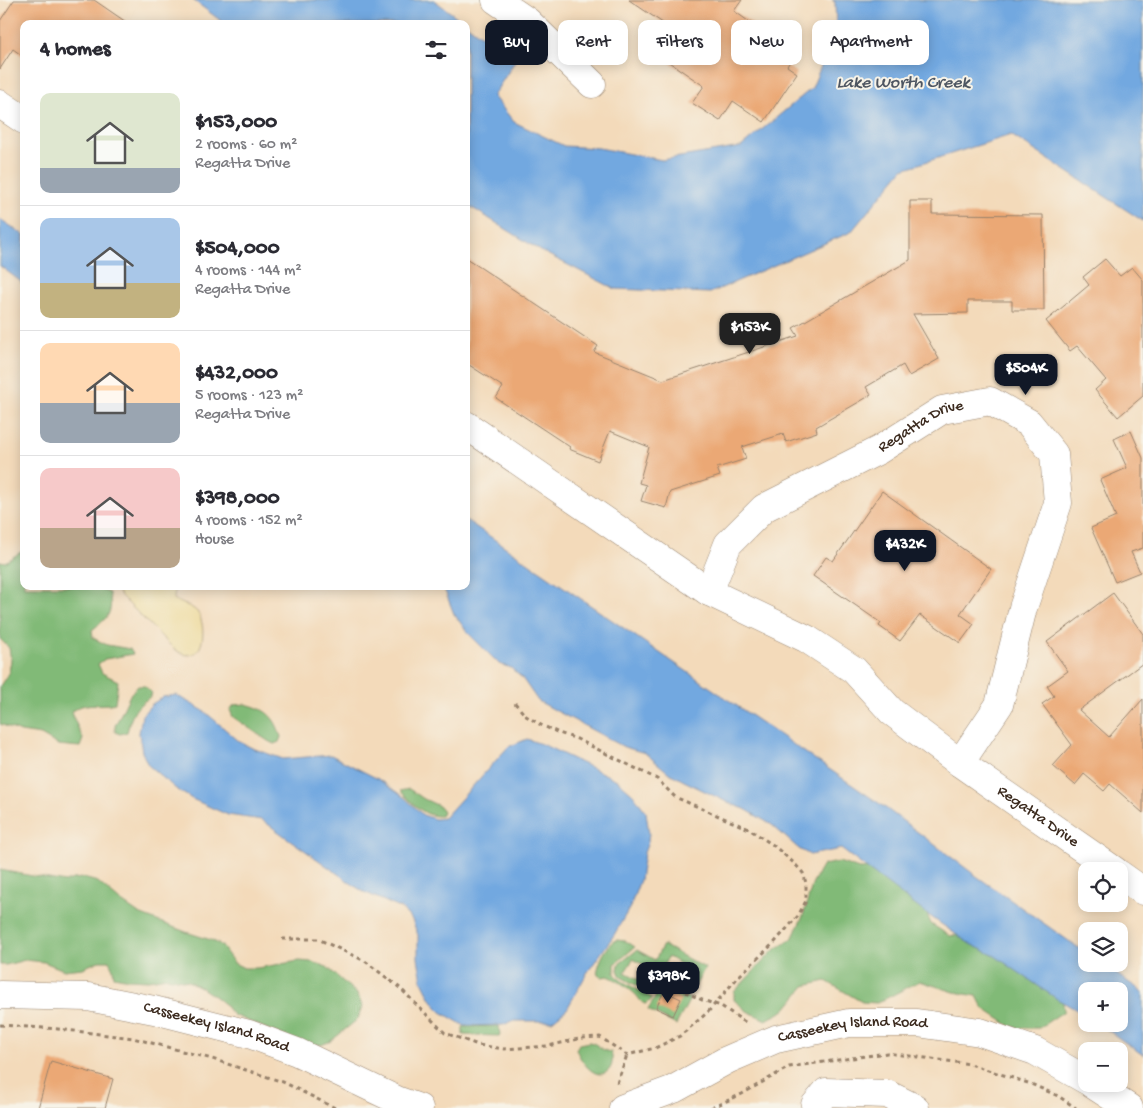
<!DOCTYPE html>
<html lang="en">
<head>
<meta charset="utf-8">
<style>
	:root { --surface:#fff; --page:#f2f2f3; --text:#2b2b33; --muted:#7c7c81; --line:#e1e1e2; --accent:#111827 }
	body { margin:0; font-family:"Gochi Hand",sans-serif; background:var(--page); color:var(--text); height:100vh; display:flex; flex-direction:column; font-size:19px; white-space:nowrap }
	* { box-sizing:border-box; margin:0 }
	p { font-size:16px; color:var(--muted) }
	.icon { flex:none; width:28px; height:28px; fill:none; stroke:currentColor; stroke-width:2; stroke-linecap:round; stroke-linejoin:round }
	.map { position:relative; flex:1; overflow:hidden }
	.drawer { position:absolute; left:20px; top:20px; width:450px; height:570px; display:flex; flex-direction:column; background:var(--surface); border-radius:10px; box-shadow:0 2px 12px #0003 }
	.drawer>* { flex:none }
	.hud { position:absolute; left:485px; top:20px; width:475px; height:45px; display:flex; gap:10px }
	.fabs { position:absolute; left:1078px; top:862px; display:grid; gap:10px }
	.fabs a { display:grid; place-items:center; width:50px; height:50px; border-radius:10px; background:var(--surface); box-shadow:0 2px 12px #0003; font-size:25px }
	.price { position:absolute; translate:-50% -42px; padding:0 11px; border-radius:10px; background:var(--accent); color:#fff; font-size:16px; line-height:32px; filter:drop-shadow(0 1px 2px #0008) }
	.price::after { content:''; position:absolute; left:50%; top:30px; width:15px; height:11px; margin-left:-8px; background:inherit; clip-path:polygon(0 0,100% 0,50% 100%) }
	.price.selected { background:#222; color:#fff }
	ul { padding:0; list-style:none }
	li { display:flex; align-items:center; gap:15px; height:125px; padding:0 20px }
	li+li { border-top:1px solid var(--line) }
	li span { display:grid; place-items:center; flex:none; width:140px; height:100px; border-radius:10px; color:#555 }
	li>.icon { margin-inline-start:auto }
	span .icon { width:60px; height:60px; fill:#fffc; stroke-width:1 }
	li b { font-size:21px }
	h2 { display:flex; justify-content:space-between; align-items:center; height:60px; padding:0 20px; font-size:21px }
	.tag { padding:0 18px; border-radius:10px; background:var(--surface); box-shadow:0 2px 12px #0003; font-size:18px; line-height:45px }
	.tag.selected { background:var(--accent); color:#fff }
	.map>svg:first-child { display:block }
	.forest { fill:#81ba77; stroke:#5e724a }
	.sand { fill:#eeda9e; stroke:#94825e }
	.water { fill:#72a8e0; stroke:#56697f }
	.building { fill:#eba875 }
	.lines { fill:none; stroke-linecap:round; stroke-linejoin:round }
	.minor-casing { stroke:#97826c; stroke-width:29 }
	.path { stroke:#97826c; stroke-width:3; stroke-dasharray:4 4; stroke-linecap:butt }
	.minor { stroke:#fff; stroke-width:28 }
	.labels { text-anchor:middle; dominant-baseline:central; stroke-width:4; stroke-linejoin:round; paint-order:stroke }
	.street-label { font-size:16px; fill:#3b2a1e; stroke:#f7f3e8 }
	.water-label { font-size:18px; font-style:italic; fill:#4e5662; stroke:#f7f3e8 }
</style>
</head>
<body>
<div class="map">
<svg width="1143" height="1108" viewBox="0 0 1143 1108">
	<rect width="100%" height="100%" fill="#f7f3e8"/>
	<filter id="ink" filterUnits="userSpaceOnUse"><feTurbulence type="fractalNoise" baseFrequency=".02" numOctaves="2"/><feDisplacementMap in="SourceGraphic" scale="10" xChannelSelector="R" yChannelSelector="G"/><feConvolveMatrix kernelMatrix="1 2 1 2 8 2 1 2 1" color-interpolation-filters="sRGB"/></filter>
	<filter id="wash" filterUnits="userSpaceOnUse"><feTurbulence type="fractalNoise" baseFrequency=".0096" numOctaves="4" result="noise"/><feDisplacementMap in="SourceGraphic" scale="20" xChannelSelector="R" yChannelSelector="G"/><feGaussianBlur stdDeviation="1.12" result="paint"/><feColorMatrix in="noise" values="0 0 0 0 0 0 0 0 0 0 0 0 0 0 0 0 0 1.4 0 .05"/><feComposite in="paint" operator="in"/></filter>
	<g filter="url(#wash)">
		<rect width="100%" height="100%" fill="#f3daba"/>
		<!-- forest -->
		<path class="forest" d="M 24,550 L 24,586 L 100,586 L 102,590 L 109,593 C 114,614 107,618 92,630 L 93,638 L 107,645 L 130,649 L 133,654 L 105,659 L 98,664 L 102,673 L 118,681 L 115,703 C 99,707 87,700 72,711 L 74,719 L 83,739 L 80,747 L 58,745 L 41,735 L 21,732 L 0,724 L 0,686 L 9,672 L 11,660 L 9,648 L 0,639 L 0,561 L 5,562 Z
			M 138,686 L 145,686 L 152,693 C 149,700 144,700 140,705 C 132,712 130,722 127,732 L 120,734 L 115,732 L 115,726 L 131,693 Z
			M 245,704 C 266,709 275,716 281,737 L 279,742 L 274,744 L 268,741 L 233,717 L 230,710 L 234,705 Z
			M 409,789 L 424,799 L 439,806 L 443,811 L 441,816 C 423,817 412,802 400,791 Z
			M 839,862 L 859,869 L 886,868 L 914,882 L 931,924 L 950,936 L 969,933 L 1061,988 L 1064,1011 L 1039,1028 L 1013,1028 L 983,1008 L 977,996 L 954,992 L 920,981 L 877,1003 L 862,1002 L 826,981 L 805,986 L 785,1010 L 766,1020 L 747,1011 L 734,1000 L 734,992 L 774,950 L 792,939 L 803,916 L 813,882 L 823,865 Z
			M 0,870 L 65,882 L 73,879 L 83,878 L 98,882 L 120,901 L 139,914 L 186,932 L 211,940 L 221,945 L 234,963 L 244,968 L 257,968 L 299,961 L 312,962 L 327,967 L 358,995 L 362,1006 L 358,1019 L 331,1041 L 321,1045 L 301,1043 L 233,1015 L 224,1004 L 214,996 L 202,988 L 188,981 L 167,977 L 148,980 L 129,979 L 114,976 L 113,969 L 109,961 L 99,961 L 83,968 L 64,970 L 44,962 L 25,960 L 6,965 L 0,965 Z
			M 616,940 L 626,941 L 635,947 L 615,964 L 615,974 L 622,981 L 652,998 L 650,1001 L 645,1004 C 640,1002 640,999 636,995 C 629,988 618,980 608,976 L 602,977 L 597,973 C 600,959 605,948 616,940 Z
			M 663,945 L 705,968 L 693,990 L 687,987 L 695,972 L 668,957 L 659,973 L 633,959 L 625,972 L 658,990 L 662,984 L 690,999 L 676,1025 L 648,1010 L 656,996 L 621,977 L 618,970 L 619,964 L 637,950 L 655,960 Z
			M 499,1026 L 500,1036 L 463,1035 L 463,1027 Z
			M 589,1042 C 598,1043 600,1051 611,1052 C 613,1059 613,1066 608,1071 C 595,1082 580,1060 576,1049 L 579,1044 Z"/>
		<!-- sand -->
		<path class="sand" d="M 175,586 L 174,599 C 182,605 192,605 198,613 C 206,625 206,661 183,654 C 180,653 176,650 173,648 L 120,595 L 114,587 Z"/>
		<!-- water -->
		<path class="water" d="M 193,0 L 434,0 L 466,24 L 225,24 Z
			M 832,0 L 1143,0 L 1143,221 L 1011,135 L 903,169 L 851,232 L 710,293 L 615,289 L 541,251 L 466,204 L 466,24 L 515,61 L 493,96 L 514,122 L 564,146 L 599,148 L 662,160 L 741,147 L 812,88 L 836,30 L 835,2 Z
			M 0,219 L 24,235 L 24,286 L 20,281 L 0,266 Z
			M 466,520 L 883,806 L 975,875 L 1086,953 L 1086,964 L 1102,964 L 1143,992 L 1143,1055 L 1099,1024 L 1119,1024 L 1119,991 L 1086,991 L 1086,1015 L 1057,999 L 995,956 L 970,944 L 924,912 L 841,849 L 810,855 L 799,849 L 772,825 L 745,809 L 731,804 L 684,781 L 669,773 L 645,753 L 624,747 L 538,701 L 522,678 L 511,668 L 499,664 L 468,633 L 454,614 L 443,586 L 466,586 Z
			M 176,695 L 204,711 L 240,742 L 252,748 L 283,759 L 331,755 L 378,779 L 405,798 L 423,815 L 435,819 L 444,818 L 508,747 L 527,739 L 544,745 L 617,780 L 633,794 L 646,812 L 649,833 L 648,842 L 644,853 L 640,880 L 630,907 L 614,935 L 587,973 L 567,1009 L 552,1021 L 512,1021 L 503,1025 L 465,1026 L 441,1012 L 431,999 L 422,981 L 418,958 L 418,935 L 412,920 L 402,909 L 362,891 L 262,820 L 228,815 L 192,799 L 176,789 L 148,765 L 142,752 L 139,733 L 142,715 L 152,704 L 163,697 Z"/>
		<g id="blocks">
			<!-- building -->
			<path class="building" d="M 14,0 L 94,0 L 129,24 L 24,24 L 24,57 L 13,49 L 0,69 L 0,21 Z
				M 629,0 L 742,0 L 734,11 L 795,54 L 787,66 L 797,73 L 764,122 L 733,101 L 720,121 L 692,103 L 704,86 L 660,56 L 676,32 Z
				M 910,201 L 932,201 L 932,214 L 1043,215 L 1044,310 L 1012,310 L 1012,301 L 968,301 L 968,313 L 913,314 L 939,359 L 909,376 L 903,365 L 866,387 L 871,395 L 816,427 L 817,432 L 786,442 L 783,434 L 742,447 L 746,459 L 717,468 L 720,476 L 670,492 L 666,508 L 641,501 L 646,485 L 639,483 L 649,447 L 610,431 L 598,461 L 569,449 L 570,447 L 496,398 L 503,387 L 466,363 L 466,258 L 598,346 L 594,352 L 663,380 L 798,336 L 793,328 L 910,260 Z
				M 1105,259 L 1120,276 L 1132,267 L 1143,280 L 1143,396 L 1118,417 L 1095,390 L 1106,380 L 1077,346 L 1070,351 L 1046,321 L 1089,285 L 1083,277 Z
				M 1131,431 L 1143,458 L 1143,548 L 1131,552 L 1140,572 L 1115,582 L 1091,528 L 1116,517 L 1100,480 L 1127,468 L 1114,439 Z
				M 882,491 L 991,569 L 960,614 L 974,624 L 960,643 L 920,615 L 900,641 L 879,626 L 881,623 L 813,576 L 826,557 L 833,561 Z
				M 1113,593 L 1143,634 L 1143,663 L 1079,710 L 1109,737 L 1143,699 L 1143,813 L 1110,784 L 1104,791 L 1084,774 L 1075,785 L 1053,766 L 1072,745 L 1042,704 L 1054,696 L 1047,686 L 1068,671 L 1047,642 Z
				M 664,991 L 681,999 L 673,1016 L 656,1008 Z
				M 51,1061 L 113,1079 L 105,1108 L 38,1108 Z"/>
		</g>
	</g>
	<g filter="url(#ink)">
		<use href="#blocks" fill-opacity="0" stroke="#97826c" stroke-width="1"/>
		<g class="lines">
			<defs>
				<g id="minor">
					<path d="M 496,0 L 527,21 L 592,84"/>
					<path d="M 0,104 L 24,120"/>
					<path id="s1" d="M 466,425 L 709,592 L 807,639 L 854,670 L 892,712 L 960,763 L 1115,871"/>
					<path id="s2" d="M 709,592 L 728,544 L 764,508 L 879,450 L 942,410 L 990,401 L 1029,423 L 1054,454 L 1058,503 L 1023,608 L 999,705 L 960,763"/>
					<path d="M 1119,874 L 1143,891"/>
					<path id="s3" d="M 0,995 L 88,997 L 154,1010 L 249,1034 L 297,1052 L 399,1101 L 419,1108"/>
					<path d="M 1092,1084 L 1129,1108"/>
					<path d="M 815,1105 L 826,1092 L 887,1094 L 915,1108"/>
					<path id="s4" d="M 623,1108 L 674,1089 L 727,1060 L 776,1039 L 849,1023 L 917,1023 L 980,1032 L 1035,1051 L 1086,1080"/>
				</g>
			</defs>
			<!-- minor casing -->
			<use href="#minor" class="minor-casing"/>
			<!-- path -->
			<path class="path" d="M 282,939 L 318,939 L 365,961 L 400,988 L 445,1033 L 478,1045 L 504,1049 L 548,1046 L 583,1038 L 600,1037 L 627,1055 L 655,1048 L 680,1036 L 708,1012 L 739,976 L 775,942 L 798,916 L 806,901 L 806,883 L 803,873 L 795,864 L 773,845 L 749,829 L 675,797 L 657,779 L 577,739 L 559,733 L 541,725 L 526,716 L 514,702
				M 649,974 L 702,1000 L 721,1006 L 748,1024
				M 0,1025 L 58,1029 L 133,1038 L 212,1059 L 283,1082 L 335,1108
				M 617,1083 L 627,1055
				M 711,1108 L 742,1094 L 789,1067 L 887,1053 L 970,1064 L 1031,1084 L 1058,1096 L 1076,1108"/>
			<!-- minor -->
			<use href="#minor" class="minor"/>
		</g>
	</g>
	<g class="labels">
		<!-- street labels -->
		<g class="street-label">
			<text stroke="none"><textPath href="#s2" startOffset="280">Regatta Drive</textPath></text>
			<text stroke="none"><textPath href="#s1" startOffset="696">Regatta Drive</textPath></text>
			<text stroke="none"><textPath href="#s3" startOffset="220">Casseekey Island Road</textPath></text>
			<text stroke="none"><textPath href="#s4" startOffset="246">Casseekey Island Road</textPath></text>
		</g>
		<!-- water labels -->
		<g class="water-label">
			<text x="903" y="83">Lake Worth Creek</text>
		</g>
	</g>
</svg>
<div class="fabs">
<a><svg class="icon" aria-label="locate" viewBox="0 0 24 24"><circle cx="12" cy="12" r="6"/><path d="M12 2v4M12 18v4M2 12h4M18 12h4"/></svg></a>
<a><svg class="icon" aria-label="layers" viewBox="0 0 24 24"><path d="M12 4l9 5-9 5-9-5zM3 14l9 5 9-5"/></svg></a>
<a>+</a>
<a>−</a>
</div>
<b class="price selected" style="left:750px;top:355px">$153K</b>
<b class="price" style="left:1026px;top:396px">$504K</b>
<b class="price" style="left:905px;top:572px">$432K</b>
<b class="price" style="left:668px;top:1004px">$398K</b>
<div class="hud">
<a class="tag selected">Buy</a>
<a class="tag">Rent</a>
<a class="tag">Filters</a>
<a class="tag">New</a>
<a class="tag">Apartment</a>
</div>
<section class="drawer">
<h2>4 homes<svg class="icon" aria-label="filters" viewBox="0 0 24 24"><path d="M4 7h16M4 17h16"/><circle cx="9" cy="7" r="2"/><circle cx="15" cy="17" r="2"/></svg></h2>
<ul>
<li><span style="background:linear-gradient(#dfe7d0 75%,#9aa5b1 0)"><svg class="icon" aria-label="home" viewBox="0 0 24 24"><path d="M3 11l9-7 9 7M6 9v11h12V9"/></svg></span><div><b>$153,000</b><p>2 rooms · 60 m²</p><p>Regatta Drive</p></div></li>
<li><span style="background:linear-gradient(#a9c7e8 65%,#c2b280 0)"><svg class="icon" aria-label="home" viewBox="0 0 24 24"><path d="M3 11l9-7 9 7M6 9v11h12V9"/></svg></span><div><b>$504,000</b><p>4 rooms · 144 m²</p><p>Regatta Drive</p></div></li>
<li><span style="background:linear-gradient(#ffd9b3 60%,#9aa5b1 0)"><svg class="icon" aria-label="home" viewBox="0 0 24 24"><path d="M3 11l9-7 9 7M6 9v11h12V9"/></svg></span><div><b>$432,000</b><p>5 rooms · 123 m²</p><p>Regatta Drive</p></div></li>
<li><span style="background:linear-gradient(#f6c9c9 60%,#b9a48a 0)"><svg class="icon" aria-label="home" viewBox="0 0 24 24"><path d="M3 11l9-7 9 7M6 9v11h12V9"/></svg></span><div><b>$398,000</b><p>4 rooms · 152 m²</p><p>House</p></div></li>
</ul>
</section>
</div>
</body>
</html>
